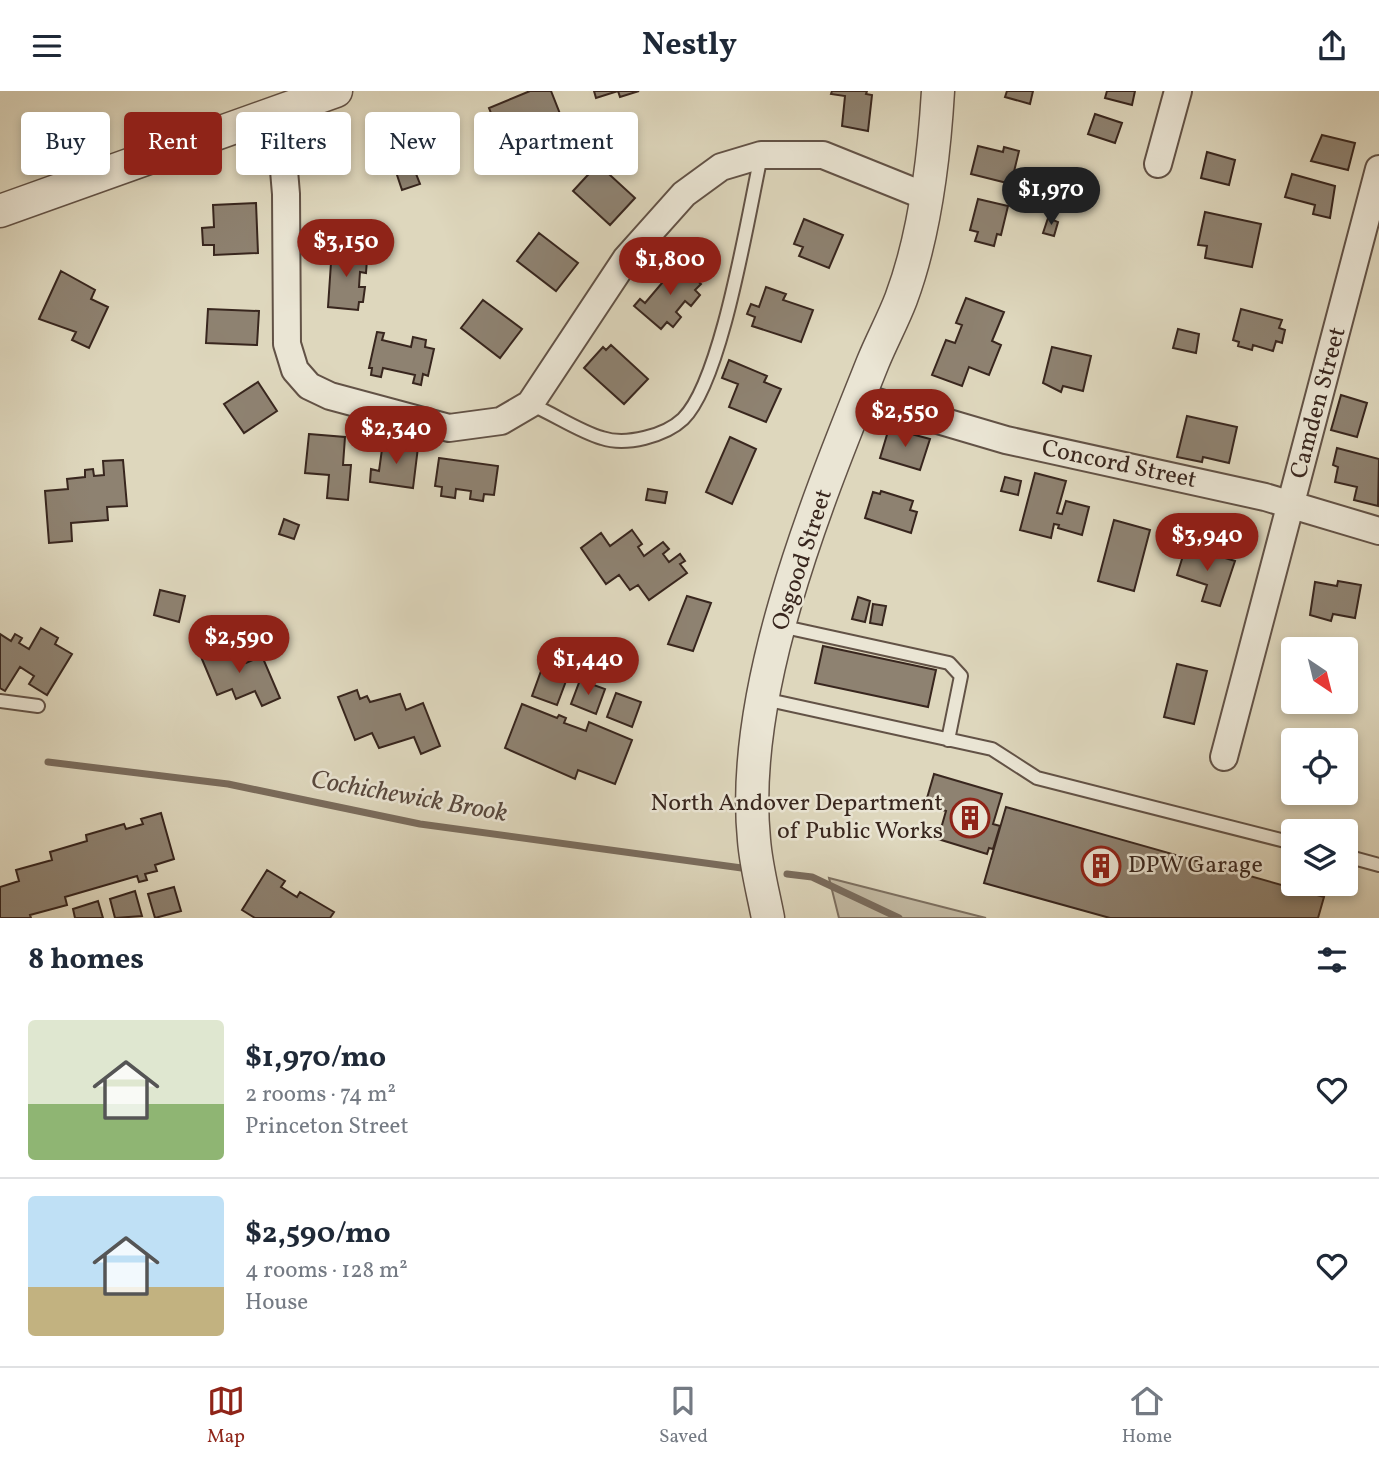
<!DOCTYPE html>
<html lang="en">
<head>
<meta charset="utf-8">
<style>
	:root { --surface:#fff; --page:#f2f2f3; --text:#1f2937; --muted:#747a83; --line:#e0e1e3; --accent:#8f2418 }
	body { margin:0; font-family:Vollkorn,serif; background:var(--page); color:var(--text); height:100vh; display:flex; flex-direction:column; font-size:26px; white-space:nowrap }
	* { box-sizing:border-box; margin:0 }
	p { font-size:23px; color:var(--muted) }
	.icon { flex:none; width:38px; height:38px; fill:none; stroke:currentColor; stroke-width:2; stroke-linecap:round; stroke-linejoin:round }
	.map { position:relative; height:827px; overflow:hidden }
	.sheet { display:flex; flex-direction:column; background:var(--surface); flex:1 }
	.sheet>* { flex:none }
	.banner { position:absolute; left:21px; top:21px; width:700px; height:63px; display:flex; gap:14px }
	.needle { width:46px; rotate:145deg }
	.controls { position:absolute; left:1281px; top:546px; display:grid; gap:14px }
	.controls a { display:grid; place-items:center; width:77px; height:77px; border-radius:7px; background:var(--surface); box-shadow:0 4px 10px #0003; font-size:35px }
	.price { position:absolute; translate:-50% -60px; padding:0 16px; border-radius:24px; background:var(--accent); color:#fff; font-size:23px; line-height:46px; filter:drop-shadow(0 2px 4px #0008) }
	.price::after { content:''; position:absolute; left:50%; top:42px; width:21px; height:16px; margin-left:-10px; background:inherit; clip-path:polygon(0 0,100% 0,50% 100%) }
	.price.active { background:#222; color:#fff }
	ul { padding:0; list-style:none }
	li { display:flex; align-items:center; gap:21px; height:175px; padding:0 28px }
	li+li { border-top:2px solid var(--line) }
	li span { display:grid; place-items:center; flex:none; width:196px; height:140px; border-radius:7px; color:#555 }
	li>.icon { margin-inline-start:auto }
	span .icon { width:84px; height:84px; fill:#fffc; stroke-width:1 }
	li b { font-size:30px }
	h2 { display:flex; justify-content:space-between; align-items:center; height:84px; padding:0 28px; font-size:30px }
	.tag { padding:0 24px; border-radius:7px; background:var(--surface); box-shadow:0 4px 10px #0003; font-size:24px; line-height:63px }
	.tag.active { background:var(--accent); color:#fff }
	header { display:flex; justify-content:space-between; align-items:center; height:91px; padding:0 28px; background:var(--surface); font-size:32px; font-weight:700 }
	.dock { display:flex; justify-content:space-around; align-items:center; height:98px; border-top:2px solid var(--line); background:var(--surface); font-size:19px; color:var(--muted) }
	.dock a { display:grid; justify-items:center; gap:4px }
	.dock .active { color:var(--accent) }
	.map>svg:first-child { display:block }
	.green { fill:#c2b9a2; stroke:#7d7060; stroke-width:2 }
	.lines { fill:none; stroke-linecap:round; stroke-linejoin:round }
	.stream { stroke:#7a6c5d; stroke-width:7 }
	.building { fill:#8e8271; stroke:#38261e; stroke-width:2 }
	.service-casing { stroke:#625246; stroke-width:16 }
	.minor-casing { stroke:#625246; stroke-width:30 }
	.tertiary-casing { stroke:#625246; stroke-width:35 }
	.service { stroke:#eae5d4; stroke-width:12 }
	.minor { stroke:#eae5d4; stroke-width:26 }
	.tertiary { stroke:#eae5d4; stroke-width:32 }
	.labels { text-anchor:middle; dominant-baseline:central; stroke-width:5; stroke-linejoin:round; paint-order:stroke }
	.street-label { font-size:24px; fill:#38261e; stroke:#eae5d4 }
	.poi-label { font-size:24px; fill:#38261e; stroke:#eae5d4; text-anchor:end }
	.water-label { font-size:26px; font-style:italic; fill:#59493e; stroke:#eae5d4 }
</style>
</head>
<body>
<header><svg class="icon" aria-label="menu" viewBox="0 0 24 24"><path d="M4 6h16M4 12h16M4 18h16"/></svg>Nestly<svg class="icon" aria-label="share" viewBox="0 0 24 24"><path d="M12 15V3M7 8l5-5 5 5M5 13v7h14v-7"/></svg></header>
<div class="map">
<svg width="1379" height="827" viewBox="0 0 1379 827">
	<rect width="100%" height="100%" fill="#ded7bd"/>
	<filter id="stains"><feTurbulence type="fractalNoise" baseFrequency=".00286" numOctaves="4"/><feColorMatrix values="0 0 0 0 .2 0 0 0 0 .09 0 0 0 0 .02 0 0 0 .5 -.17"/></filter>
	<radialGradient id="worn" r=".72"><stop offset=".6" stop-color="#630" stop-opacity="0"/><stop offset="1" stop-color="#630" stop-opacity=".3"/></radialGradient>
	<!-- green -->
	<path class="green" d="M 829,787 L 986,827 L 839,827 Z"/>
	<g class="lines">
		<!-- stream -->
		<path class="stream" d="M 48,671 L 228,693 L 420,733 L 749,778
			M 787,783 L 812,786 L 899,827"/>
	</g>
	<!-- building -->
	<path class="building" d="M 530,0 L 551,0 L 564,33 L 533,45 L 530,39 L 513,46 L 515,51 L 504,55 L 489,17 Z
		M 594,0 L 618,0 L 596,7 Z
		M 618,0 L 639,0 L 620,6 Z
		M 832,0 L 867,0 L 866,3 L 872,4 L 868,40 L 842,35 L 845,5 L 831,3 Z
		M 1007,0 L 1033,0 L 1030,13 L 1005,6 Z
		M 1107,0 L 1135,0 L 1132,14 L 1105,7 Z
		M 1095,23 L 1122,32 L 1115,52 L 1088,43 Z
		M 406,41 L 408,46 L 419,42 L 427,64 L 411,70 L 420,93 L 402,99 L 394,75 L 386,78 L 379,57 L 386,54 L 385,49 Z
		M 1322,44 L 1355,52 L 1348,79 L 1311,70 Z
		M 978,55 L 1003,61 L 1004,56 L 1019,60 L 1011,93 L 971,83 Z
		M 1207,61 L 1235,69 L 1229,94 L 1201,87 Z
		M 598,73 L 635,107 L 610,134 L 573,100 Z
		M 1292,83 L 1335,95 L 1330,127 L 1313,123 L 1315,114 L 1285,106 Z
		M 978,108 L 1008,115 L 1001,144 L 997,143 L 994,155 L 975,150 L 978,141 L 970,139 Z
		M 256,112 L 258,162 L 214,164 L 214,154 L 203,154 L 202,137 L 214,136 L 213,114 Z
		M 1205,121 L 1261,133 L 1252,176 L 1205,167 L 1207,155 L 1198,154 Z
		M 1048,127 L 1058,131 L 1054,145 L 1043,142 Z
		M 804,128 L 843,144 L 829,177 L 799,165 L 803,156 L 794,153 Z
		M 539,142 L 578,172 L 556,200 L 517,170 Z
		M 332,157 L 361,159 L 360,167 L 367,168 L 366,182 L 360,181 L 359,196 L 365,196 L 363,211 L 359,211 L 358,219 L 328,216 Z
		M 670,173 L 675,178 L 678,174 L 701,193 L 695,199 L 700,204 L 691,215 L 685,210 L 676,221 L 681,226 L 673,236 L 667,231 L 661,238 L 634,215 L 640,208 L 645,212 L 668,185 L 663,182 Z
		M 61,180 L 95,199 L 91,208 L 108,216 L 89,257 L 72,249 L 76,241 L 39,228 Z
		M 766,196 L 786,203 L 783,209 L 813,219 L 801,251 L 752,235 L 755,226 L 747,223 L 751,213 L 759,216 Z
		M 966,207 L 1004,221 L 992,250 L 1001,254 L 989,284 L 969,276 L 962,295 L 932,284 L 946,249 L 955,252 L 962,234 L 956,232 Z
		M 483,209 L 522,238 L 500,267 L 461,237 Z
		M 208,218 L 259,220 L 257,254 L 206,252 Z
		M 1241,218 L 1282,229 L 1279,237 L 1285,239 L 1282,252 L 1276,250 L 1273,260 L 1253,254 L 1252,259 L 1238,255 L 1239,251 L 1233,249 Z
		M 1178,238 L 1199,243 L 1196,262 L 1173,257 Z
		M 377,241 L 384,242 L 382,249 L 411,256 L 413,246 L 426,249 L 425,256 L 434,258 L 428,285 L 423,283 L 421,294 L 413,292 L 415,284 L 383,277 L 381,286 L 371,284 L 372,277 L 369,277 Z
		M 611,254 L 648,288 L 624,313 L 584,277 L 603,256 L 606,259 Z
		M 1052,256 L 1091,265 L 1083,300 L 1063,295 L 1061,301 L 1043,292 Z
		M 729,269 L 767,285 L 764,291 L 781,298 L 766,331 L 729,316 L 738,293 L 722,287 Z
		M 258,291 L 277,320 L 244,342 L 224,313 Z
		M 1341,304 L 1367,312 L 1357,346 L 1331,339 Z
		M 1187,325 L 1237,336 L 1229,372 L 1203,366 L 1202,371 L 1177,366 Z
		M 889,337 L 930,348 L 920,379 L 880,367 Z
		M 309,343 L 345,346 L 343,374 L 351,374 L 348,409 L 327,407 L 329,384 L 305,382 Z
		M 730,346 L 756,358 L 732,413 L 706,401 Z
		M 383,351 L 418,356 L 413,397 L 370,391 L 371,378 L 379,380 Z
		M 1337,357 L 1379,368 L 1378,415 L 1354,409 L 1357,396 L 1335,391 L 1338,376 L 1333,374 Z
		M 439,367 L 498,375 L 494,404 L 484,403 L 483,410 L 470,408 L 471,400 L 456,398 L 455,407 L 441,405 L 442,396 L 435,395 Z
		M 123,369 L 127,415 L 107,416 L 108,429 L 71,432 L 72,450 L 49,452 L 45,400 L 68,398 L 67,388 L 85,386 L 85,379 L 93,378 L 94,385 L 104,384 L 103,370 Z
		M 1035,382 L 1066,390 L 1057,422 L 1062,423 L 1066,410 L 1089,416 L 1082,444 L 1058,437 L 1059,434 L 1054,433 L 1051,447 L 1020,439 Z
		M 1005,386 L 1021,390 L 1018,404 L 1001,400 Z
		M 648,398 L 667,401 L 665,412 L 646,409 Z
		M 881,400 L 913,410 L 910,419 L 917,421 L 911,442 L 865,427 L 873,401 L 880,403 Z
		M 284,428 L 299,434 L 294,448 L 279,443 Z
		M 1114,429 L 1150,439 L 1134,500 L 1098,490 Z
		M 632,439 L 642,453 L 638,456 L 644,465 L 663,451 L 669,458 L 663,463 L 669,471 L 680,463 L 685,470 L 680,473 L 687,482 L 649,509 L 638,494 L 630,499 L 619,484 L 606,493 L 581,457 L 601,442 L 610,455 Z
		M 1186,455 L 1235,470 L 1220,515 L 1202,510 L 1207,494 L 1177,484 Z
		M 1338,490 L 1361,494 L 1355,527 L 1333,523 L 1331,530 L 1310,524 L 1315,491 L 1337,495 Z
		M 160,499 L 185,505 L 179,531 L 154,524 Z
		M 687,505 L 711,512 L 693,560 L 668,553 Z
		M 858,506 L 870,510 L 865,531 L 852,528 Z
		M 873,513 L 886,515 L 882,534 L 870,532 Z
		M 41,537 L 58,547 L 55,553 L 72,563 L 47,604 L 29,593 L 34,585 L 20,576 L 5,600 L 0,597 L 0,543 L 11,550 L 15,543 L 22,547 L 19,552 L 29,558 Z
		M 217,554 L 221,564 L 239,556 L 246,572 L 262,565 L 280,607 L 262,615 L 255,600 L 236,608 L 232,598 L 217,604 L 199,561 Z
		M 823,555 L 936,579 L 928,616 L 815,592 Z
		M 1177,573 L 1207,580 L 1194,633 L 1164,626 Z
		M 541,580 L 566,590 L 557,614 L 532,605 Z
		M 580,589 L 605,598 L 596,623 L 571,613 Z
		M 357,599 L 360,608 L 367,605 L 370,611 L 400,603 L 406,619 L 423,612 L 440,655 L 421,663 L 414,646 L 379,657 L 372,642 L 355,649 L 338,606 Z
		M 616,602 L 641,611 L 632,636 L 607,626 Z
		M 522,613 L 557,627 L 559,624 L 566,627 L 564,632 L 586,640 L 589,631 L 632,649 L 615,693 L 578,679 L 575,688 L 505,657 Z
		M 934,683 L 1002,703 L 993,733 L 1000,735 L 993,758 L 989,757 L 987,763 L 938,748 L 946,720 L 925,714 Z
		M 1006,716 L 1324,806 L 1318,827 L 1110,827 L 984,792 Z
		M 161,722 L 174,768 L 155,774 L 157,780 L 145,783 L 147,789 L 139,791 L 137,785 L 65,806 L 67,814 L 30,824 L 31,827 L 0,827 L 0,796 L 19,790 L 16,779 L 52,769 L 50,761 L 87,750 L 86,744 L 124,733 L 126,738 L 143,733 L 141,728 Z
		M 267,779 L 285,790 L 281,796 L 297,806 L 300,801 L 334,821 L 330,827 L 255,827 L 242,819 Z
		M 174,796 L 181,820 L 155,827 L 148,803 Z
		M 135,800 L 142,825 L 115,827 L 110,808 Z
		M 98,810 L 103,827 L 75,827 L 73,818 Z"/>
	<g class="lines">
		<defs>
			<path id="service" d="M 530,313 C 554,323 578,340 602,347 C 626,355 665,345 683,328 C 722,290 748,124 761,65
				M 780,535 L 949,572 L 961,585 L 948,649
				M 764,608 L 992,658 L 1037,687 L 1293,752
				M 0,610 L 38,615
				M 1346,765 L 1379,774"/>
			<path id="minor" d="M 279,20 L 286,103 L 287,253 L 295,279 L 309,295 L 330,305 L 449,337 L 501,330 L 530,313 L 626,168 L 684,103 L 721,76 L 761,64 L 823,64 L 925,105
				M 1158,73 L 1178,0
				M 860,306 L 1006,349 L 1265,406 L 1379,440
				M 1224,666 L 1379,78"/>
			<path id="tertiary" d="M 0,120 L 336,0
				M 768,827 C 763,801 756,775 754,749 C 739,599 818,408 873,271 C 882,249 893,229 901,208 C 925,144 934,68 938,0"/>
		</defs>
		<!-- service casing -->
		<use href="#service" class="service-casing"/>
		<!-- minor casing -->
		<use href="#minor" class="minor-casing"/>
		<!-- tertiary casing -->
		<use href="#tertiary" class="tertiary-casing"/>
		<!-- service -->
		<use href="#service" class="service"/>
		<!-- minor -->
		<use href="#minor" class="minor"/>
		<!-- tertiary -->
		<use href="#tertiary" class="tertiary"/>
	</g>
	<!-- icons -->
	<defs>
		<symbol id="building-ring" viewBox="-11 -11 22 22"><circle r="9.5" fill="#eae5d4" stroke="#8f2418" stroke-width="1.5"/><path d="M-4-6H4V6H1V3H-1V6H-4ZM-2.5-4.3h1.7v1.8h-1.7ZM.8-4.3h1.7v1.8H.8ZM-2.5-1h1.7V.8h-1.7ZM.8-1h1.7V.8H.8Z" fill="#8f2418"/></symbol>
	</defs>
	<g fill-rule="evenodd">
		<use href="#building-ring" x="948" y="705" width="44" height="44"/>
		<use href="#building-ring" x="1079" y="753" width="44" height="44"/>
	</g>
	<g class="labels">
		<!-- street labels -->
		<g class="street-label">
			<text transform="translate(1319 312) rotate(-75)">Camden Street</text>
			<text transform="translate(1119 374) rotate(12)">Concord Street</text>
			<text transform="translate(803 469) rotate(-72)">Osgood Street</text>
		</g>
		<!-- poi labels -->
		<g class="poi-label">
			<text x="943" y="713">North Andover Department<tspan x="943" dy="28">of Public Works</tspan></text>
			<text x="1128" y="775" text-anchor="start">DPW Garage</text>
		</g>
		<!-- water labels -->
		<g class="water-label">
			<text transform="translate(409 706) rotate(10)">Cochichewick Brook</text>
		</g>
	</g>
	<rect width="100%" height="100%" filter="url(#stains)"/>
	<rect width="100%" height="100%" fill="url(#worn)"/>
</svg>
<div class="controls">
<a><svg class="needle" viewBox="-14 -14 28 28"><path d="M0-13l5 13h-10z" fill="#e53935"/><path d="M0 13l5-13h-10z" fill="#747a83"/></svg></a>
<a><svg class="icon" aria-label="locate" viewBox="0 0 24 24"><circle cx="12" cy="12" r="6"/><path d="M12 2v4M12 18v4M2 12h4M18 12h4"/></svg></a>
<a><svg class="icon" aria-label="layers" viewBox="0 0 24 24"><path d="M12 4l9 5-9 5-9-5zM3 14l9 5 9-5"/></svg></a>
</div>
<b class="price active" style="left:1051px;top:136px">$1,970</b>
<b class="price" style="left:346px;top:188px">$3,150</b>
<b class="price" style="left:670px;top:206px">$1,800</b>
<b class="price" style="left:905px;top:358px">$2,550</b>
<b class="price" style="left:396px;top:375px">$2,340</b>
<b class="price" style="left:1207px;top:482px">$3,940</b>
<b class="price" style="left:239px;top:584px">$2,590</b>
<b class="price" style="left:588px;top:606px">$1,440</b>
<div class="banner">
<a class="tag">Buy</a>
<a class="tag active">Rent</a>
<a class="tag">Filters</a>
<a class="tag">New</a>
<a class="tag">Apartment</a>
</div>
</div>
<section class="sheet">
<h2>8 homes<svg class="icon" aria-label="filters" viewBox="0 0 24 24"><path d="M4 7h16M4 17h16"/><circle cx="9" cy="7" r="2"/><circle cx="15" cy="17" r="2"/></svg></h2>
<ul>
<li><span style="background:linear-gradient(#dfe7d0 60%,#8fb573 0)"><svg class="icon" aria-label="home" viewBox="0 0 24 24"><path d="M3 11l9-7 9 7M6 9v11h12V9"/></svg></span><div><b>$1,970/mo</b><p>2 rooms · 74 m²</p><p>Princeton Street</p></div><svg class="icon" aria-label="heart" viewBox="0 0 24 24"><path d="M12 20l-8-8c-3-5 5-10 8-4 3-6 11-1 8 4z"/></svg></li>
<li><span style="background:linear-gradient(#bfe0f5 65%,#c2b280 0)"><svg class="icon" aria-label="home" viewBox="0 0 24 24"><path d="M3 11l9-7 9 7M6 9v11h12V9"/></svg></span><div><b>$2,590/mo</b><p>4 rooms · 128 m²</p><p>House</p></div><svg class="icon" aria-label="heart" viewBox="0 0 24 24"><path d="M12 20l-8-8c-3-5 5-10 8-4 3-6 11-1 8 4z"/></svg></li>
</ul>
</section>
<nav class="dock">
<a class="active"><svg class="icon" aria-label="map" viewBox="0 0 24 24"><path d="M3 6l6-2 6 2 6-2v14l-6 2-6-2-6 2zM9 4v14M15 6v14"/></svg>Map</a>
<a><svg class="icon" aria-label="saved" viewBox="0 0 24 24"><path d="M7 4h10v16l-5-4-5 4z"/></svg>Saved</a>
<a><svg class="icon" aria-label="home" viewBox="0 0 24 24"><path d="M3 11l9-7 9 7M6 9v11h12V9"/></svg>Home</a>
</nav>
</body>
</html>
